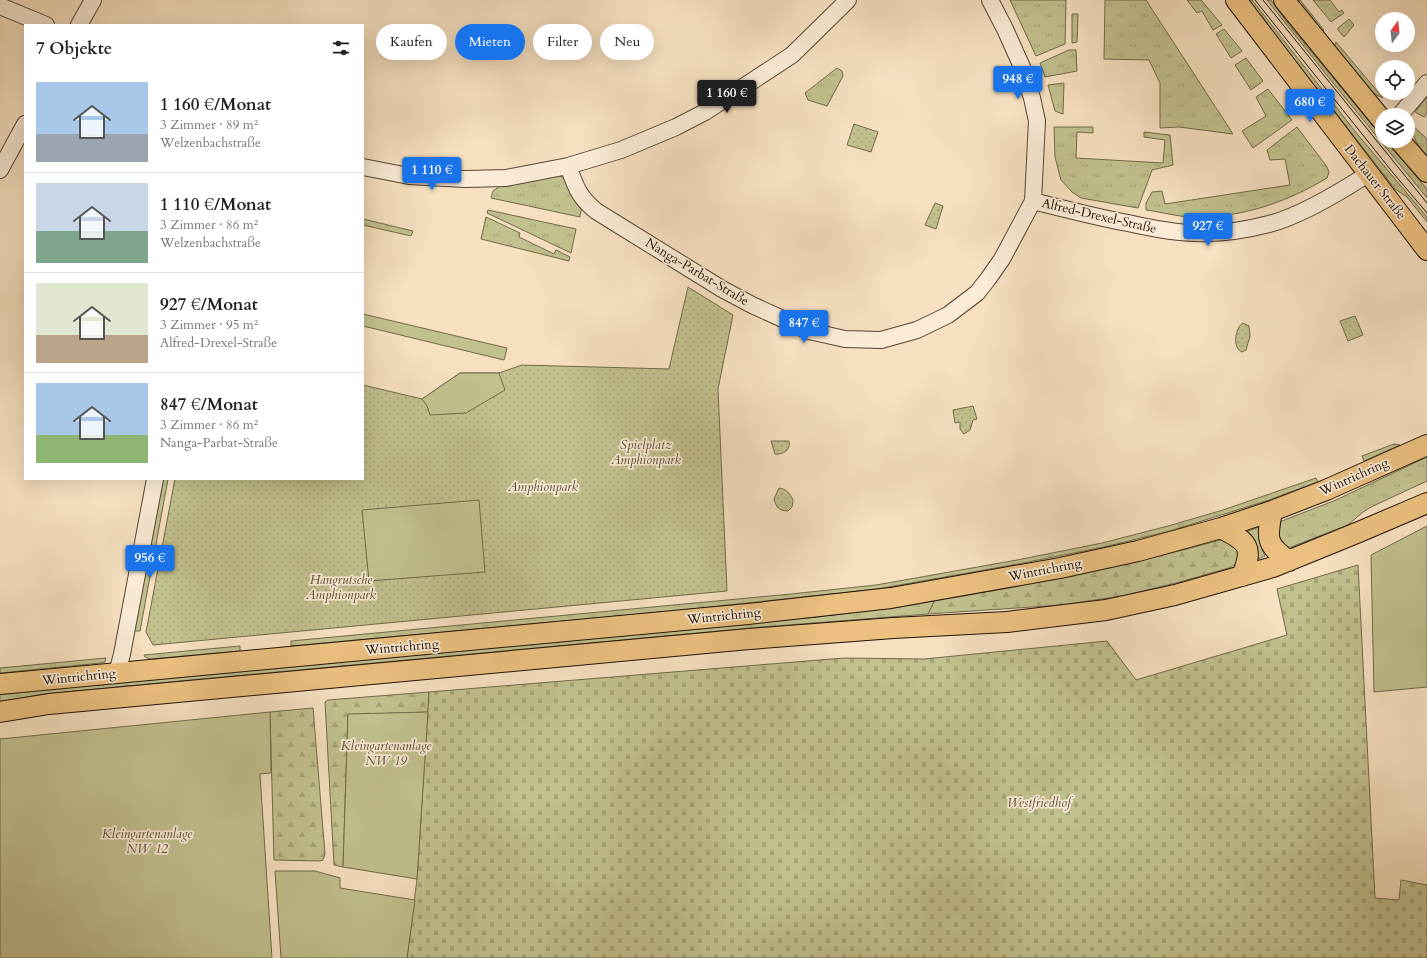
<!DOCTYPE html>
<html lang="de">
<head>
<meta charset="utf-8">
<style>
	:root { --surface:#fff; --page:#f2f2f2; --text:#202124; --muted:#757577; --line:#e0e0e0; --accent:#1a73e8 }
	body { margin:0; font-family:Cardo,serif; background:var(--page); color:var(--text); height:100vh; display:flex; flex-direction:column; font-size:15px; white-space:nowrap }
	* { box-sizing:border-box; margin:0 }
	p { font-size:13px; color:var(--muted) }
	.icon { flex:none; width:22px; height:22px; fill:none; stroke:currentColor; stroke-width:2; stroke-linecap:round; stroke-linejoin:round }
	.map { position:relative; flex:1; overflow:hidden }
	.sheet { position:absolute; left:24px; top:24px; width:340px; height:456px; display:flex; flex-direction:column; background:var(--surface); border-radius:0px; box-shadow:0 4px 16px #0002 }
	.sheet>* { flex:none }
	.hud { position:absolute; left:376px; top:24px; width:380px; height:36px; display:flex; gap:8px }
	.needle { width:26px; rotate:15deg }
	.buttons { position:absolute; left:1375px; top:12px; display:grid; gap:8px }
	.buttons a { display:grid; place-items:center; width:40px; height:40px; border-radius:50%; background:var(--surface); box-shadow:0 4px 16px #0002; font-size:20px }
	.price { position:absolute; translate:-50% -34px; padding:0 9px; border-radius:4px; background:var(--accent); color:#fff; font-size:13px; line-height:26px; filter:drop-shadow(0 1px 2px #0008) }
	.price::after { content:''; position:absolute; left:50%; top:24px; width:12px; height:9px; margin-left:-6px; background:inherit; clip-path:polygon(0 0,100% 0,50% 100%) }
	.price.current { background:#222; color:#fff }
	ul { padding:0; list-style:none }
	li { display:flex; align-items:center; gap:12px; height:100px; padding:0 12px }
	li+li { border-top:1px solid var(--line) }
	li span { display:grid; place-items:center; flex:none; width:112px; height:80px; border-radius:0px; color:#555 }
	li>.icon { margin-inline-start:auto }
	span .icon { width:48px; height:48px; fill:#fffc; stroke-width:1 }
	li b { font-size:17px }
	h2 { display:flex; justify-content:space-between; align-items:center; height:48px; padding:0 12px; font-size:17px }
	.chip { padding:0 14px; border-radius:18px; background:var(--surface); box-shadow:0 4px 16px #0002; font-size:14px; line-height:36px }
	.chip.current { background:var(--accent); color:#fff }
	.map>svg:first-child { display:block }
	.grass { fill:url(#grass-tufts); stroke:#726a4a }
	.forest { fill:url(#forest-firs); stroke:#726a4a }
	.cemetery { fill:url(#cemetery-stones); stroke:#726a4a }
	.park { fill:url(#park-dots); stroke:#726a4a }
	.garden { fill:#c1c18e; stroke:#726a4a }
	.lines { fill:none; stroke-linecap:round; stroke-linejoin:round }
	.minor-casing { stroke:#574634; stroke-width:18 }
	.major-casing { stroke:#221205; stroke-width:22 }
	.minor { stroke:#f9ebd6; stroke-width:16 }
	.major { stroke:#ebc080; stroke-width:20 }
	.tram { stroke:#221205; stroke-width:1 }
	.labels { text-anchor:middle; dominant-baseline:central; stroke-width:3.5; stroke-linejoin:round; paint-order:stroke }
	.street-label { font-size:13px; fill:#221205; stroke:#f9ebd6 }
	.park-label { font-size:13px; font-style:italic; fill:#5a4f35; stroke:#f9ebd6 }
</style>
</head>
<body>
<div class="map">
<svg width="1427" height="958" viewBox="0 0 1427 958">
	<defs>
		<pattern id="grass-tufts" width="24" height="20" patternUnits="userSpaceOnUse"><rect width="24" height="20" fill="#c1c18e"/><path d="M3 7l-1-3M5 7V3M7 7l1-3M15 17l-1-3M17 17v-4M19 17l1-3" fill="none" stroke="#a6a579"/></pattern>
		<pattern id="forest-firs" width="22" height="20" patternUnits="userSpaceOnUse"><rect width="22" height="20" fill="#c1c18e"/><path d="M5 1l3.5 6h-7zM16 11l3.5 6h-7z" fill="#a6a579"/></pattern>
		<pattern id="cemetery-stones" width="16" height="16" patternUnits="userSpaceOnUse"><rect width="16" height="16" fill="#c1c18e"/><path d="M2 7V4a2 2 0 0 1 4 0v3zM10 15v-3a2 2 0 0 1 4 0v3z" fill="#a6a579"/></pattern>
		<pattern id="park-dots" width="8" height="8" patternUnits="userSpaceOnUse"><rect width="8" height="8" fill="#c1c18e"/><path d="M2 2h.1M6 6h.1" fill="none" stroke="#a6a579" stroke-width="1.8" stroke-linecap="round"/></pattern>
	</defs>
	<rect width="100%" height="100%" fill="#f6e0c0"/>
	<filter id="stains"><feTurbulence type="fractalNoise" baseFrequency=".005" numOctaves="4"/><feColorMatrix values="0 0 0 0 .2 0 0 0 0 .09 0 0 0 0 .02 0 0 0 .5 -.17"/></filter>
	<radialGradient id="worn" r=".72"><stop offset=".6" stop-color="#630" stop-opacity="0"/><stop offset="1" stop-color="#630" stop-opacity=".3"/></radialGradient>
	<!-- grass -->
	<path class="grass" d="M 1010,0 L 1066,0 L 1065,44 L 1036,56 Z
		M 1105,0 L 1146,0 L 1233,134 L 1179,127 L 1160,128 L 1160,83 L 1149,60 L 1104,59 Z
		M 1187,0 L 1201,0 L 1222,25 L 1213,30 L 1202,11 L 1197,13 Z
		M 1245,0 L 1252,0 L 1358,135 L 1427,217 L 1427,222 L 1407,197 L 1395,189 L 1266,23 Z
		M 1267,0 L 1271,0 L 1286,21 L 1382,137 L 1382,141 L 1386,141 L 1427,189 L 1427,198 L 1325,73 Z
		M 1296,0 L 1300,0 L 1324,30 L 1322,32 Z
		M 1313,0 L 1330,0 L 1339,12 L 1342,10 L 1344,13 L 1331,22 Z
		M 1072,14 L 1078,14 L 1077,42 L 1072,43 Z
		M 1349,19 L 1354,25 L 1344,37 L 1338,30 L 1338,28 Z
		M 1224,29 L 1242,51 L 1231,58 L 1216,34 Z
		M 1336,42 L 1383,98 L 1372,93 L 1334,47 Z
		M 1069,50 L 1076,50 L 1077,71 L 1045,77 L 1040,63 Z
		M 1246,58 L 1263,81 L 1251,90 L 1235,65 Z
		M 837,68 L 842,71 L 843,76 L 827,106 L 808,100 L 805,93 Z
		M 1064,83 L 1063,114 L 1055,111 L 1048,85 Z
		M 1268,89 L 1292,120 L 1253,148 L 1242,131 L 1266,116 L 1256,97 Z
		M 1427,97 L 1427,113 L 1424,117 L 1415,112 Z
		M 1411,124 L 1427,139 L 1427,156 C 1418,145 1412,138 1411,124 Z
		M 1054,127 L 1093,127 L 1093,133 L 1077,132 L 1076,158 L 1163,163 L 1165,140 L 1144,137 L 1144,132 L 1170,135 L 1173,165 L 1152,170 L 1138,208 L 1081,198 L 1072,192 L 1061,180 L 1055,157 Z
		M 1297,127 L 1327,167 L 1329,172 L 1327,178 C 1287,202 1242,218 1194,217 C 1178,217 1162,212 1146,210 L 1146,203 L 1152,192 L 1162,191 L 1165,204 L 1290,185 L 1285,159 L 1270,160 L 1267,150 Z
		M 559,175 C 567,178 579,198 581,207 C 582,210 580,214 580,217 L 491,198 L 493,191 L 506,182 Z
		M 488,210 L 576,229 L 571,253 L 487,213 Z
		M 486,217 L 520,233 L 519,237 L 554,254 L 556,250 L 570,257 L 569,261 L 481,239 Z
		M 363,219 L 413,231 L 411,236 L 363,225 Z
		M 1394,444 L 1400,445 L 1364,461 L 1362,456 Z
		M 1427,457 L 1427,481 L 1373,506 L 1363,512 L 1348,525 L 1291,547 L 1285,547 L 1279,542 L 1277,526 L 1282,521 L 1336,500 Z
		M 1316,478 L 1318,482 L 1266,501 L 1170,531 L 1104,547 L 1018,564 L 877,589 L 673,611 L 291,646 L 291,641 L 791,594 L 876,585 L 1017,560 L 1102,543 L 1168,526 L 1223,510 Z
		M 162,479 L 168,479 L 140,631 L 134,631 Z
		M 1262,526 C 1260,537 1259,546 1265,556 L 1254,561 L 1245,532 Z
		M 935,600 L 928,614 L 762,627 L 169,682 L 44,694 L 0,702 L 0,693 L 818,617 L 880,609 Z
		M 240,646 L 240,651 L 150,659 L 145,657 L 144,655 Z
		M 106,658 L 105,662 L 101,663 L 0,673 L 0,668 Z"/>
	<!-- forest -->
	<path class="forest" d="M 1224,539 L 1238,544 L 1238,563 L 1229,568 L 1176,583 L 1122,596 L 1061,605 L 928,614 L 935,600 C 1032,583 1129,566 1224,539 Z
		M 429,692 L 428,712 L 348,715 L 343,867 L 334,865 L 325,702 L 328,700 Z
		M 313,708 L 325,854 L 323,860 L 320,861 L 274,860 L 270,712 Z"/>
	<!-- cemetery -->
	<path class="cemetery" d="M 1358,565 L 1375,898 L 1399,900 L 1401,880 L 1427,885 L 1427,958 L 407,958 L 417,879 L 429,692 L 844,658 L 924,659 L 1107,641 L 1136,680 L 1287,635 L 1277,589 Z"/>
	<!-- park -->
	<path class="park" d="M 854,124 L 878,132 L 871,152 L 847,145 Z
		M 935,203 L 943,206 L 936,229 L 925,225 Z
		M 688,287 L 733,315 L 718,389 L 727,591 L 153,645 L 146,632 L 175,479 L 363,479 L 363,385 L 422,399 L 460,373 L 499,373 L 522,365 L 669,369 Z
		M 1355,316 L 1363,335 L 1348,341 L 1340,321 Z
		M 1243,323 L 1249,326 L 1250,336 L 1246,350 L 1242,352 C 1232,348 1235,328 1243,323 Z
		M 973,406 L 977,419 L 973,420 L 970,430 L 964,434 L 960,429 L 960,422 L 955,423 L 953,410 Z
		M 771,441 L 789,441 C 791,450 783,455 775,454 Z
		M 779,488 C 787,489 790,494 793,500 L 792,507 L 788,511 C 779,511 776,507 774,499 Z"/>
	<!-- garden -->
	<path class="garden" d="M 363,314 L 507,348 L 504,360 L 363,326 Z
		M 460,373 L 499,373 L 505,390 L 466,413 L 430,415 L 427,406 L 422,399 Z
		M 479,500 L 485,572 L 369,581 L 362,510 Z
		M 1427,526 L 1427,687 L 1374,692 L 1371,555 Z
		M 270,712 L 271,773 L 260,774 L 272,958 L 0,958 L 0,739 Z
		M 428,712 L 417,879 L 343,867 L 348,714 Z
		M 275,871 L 315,871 L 340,878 L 340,888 L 415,900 L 407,958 L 281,958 Z"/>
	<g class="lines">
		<defs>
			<path id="minor" d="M 0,6 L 46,25
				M 79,25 L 93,0
				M 1400,115 L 1427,83
				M 568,166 C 576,187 578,196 596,211 L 722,289 L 752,305 L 809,331 L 845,339 L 881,340 L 917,330 L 948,315 L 977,293 L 988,279 L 1002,259 L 1033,201 L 1037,121 L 1032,98 L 1022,67 L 1005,29 L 990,0
				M 363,167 L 409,176 L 465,179 L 506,178 L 568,166 L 621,150 L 676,127 L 705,112 L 792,55 L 848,0
				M 0,170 L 25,124
				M 1033,201 C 1065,209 1096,217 1128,223 C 1150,228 1173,233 1196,233 C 1220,234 1246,230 1269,224 C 1301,216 1340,192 1368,174
				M 117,673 L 122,654 L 155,479"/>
			<path id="major" d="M 1236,0 L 1427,250
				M 1284,0 L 1382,120
				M 1400,141 L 1427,172
				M 1272,511 C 1267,538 1265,544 1289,561
				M 1221,528 C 1248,542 1254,546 1242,576
				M 0,684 L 748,614 L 891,598 L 1060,568 L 1138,551 L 1221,528 L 1272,511 L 1326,490 L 1427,445
				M 0,712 L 49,704 L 749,639 L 893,628 L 1007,622 L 1106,610 L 1175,595 L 1273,567 L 1359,532 L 1427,503"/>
		</defs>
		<!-- minor casing -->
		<use href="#minor" class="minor-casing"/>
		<!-- major casing -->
		<use href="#major" class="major-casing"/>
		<!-- minor -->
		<use href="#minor" class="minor"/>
		<!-- major -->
		<use href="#major" class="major"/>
		<!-- tram -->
		<path class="tram" d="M 1255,0 L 1394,174 L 1427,213
			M 1263,0 L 1427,203"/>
	</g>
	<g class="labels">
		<!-- street labels -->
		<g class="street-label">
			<text transform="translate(1375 182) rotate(52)">Dachauer Straße</text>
			<text transform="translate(1099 216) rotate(13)">Alfred-Drexel-Straße</text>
			<text transform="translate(697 272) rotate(31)">Nanga-Parbat-Straße</text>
			<text transform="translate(1354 477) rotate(-24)">Wintrichring</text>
			<text transform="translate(1045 570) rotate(-11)">Wintrichring</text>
			<text transform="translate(724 616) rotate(-6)">Wintrichring</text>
			<text transform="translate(402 647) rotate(-5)">Wintrichring</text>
			<text transform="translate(79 677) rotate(-6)">Wintrichring</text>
		</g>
		<!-- park labels -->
		<g class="park-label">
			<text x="646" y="445">Spielplatz<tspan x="646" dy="15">Amphionpark</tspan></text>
			<text x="543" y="487">Amphionpark</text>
			<text x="341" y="580">Hangrutsche<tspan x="341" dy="15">Amphionpark</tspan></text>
			<text x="386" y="746">Kleingartenanlage<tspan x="386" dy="15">NW 19</tspan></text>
			<text x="1039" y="803">Westfriedhof</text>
			<text x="147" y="834">Kleingartenanlage<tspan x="147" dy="15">NW 12</tspan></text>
		</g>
	</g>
	<rect width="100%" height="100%" filter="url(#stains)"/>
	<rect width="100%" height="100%" fill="url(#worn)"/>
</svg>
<div class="buttons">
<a><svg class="needle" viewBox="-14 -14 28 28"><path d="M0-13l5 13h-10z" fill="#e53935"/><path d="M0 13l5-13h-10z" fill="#757577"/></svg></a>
<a><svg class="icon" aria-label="locate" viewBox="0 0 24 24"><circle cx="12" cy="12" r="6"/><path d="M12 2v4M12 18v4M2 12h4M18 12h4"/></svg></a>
<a><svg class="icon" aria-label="layers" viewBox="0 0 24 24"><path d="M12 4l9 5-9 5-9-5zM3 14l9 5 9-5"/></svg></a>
</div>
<b class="price" style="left:1018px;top:100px">948 €</b>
<b class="price current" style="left:727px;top:114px">1 160 €</b>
<b class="price" style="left:1310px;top:123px">680 €</b>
<b class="price" style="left:432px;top:191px">1 110 €</b>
<b class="price" style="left:1208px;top:247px">927 €</b>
<b class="price" style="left:804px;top:344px">847 €</b>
<b class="price" style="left:150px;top:579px">956 €</b>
<div class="hud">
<a class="chip">Kaufen</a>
<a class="chip current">Mieten</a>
<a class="chip">Filter</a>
<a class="chip">Neu</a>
</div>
<section class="sheet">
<h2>7 Objekte<svg class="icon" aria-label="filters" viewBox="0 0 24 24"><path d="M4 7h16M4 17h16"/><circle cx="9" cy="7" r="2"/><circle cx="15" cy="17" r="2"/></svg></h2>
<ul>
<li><span style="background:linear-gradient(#a9c7e8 65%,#9aa5b1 0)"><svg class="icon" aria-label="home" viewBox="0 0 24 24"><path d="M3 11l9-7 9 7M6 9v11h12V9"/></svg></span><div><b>1 160 €/Monat</b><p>3 Zimmer · 89 m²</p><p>Welzenbachstraße</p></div></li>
<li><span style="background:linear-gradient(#c9d6e8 60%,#7fa58c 0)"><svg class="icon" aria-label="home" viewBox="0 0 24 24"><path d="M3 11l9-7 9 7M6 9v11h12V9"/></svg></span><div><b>1 110 €/Monat</b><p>3 Zimmer · 86 m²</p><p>Welzenbachstraße</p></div></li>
<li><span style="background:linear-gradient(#dfe7d0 65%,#b9a48a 0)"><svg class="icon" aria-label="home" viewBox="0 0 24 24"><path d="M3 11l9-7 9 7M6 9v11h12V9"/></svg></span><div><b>927 €/Monat</b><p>3 Zimmer · 95 m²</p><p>Alfred-Drexel-Straße</p></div></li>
<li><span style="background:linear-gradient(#a9c7e8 65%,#8fb573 0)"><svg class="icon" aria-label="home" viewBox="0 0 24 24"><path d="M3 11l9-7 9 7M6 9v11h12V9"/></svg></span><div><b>847 €/Monat</b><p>3 Zimmer · 86 m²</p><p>Nanga-Parbat-Straße</p></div></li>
</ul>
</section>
</div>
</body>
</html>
